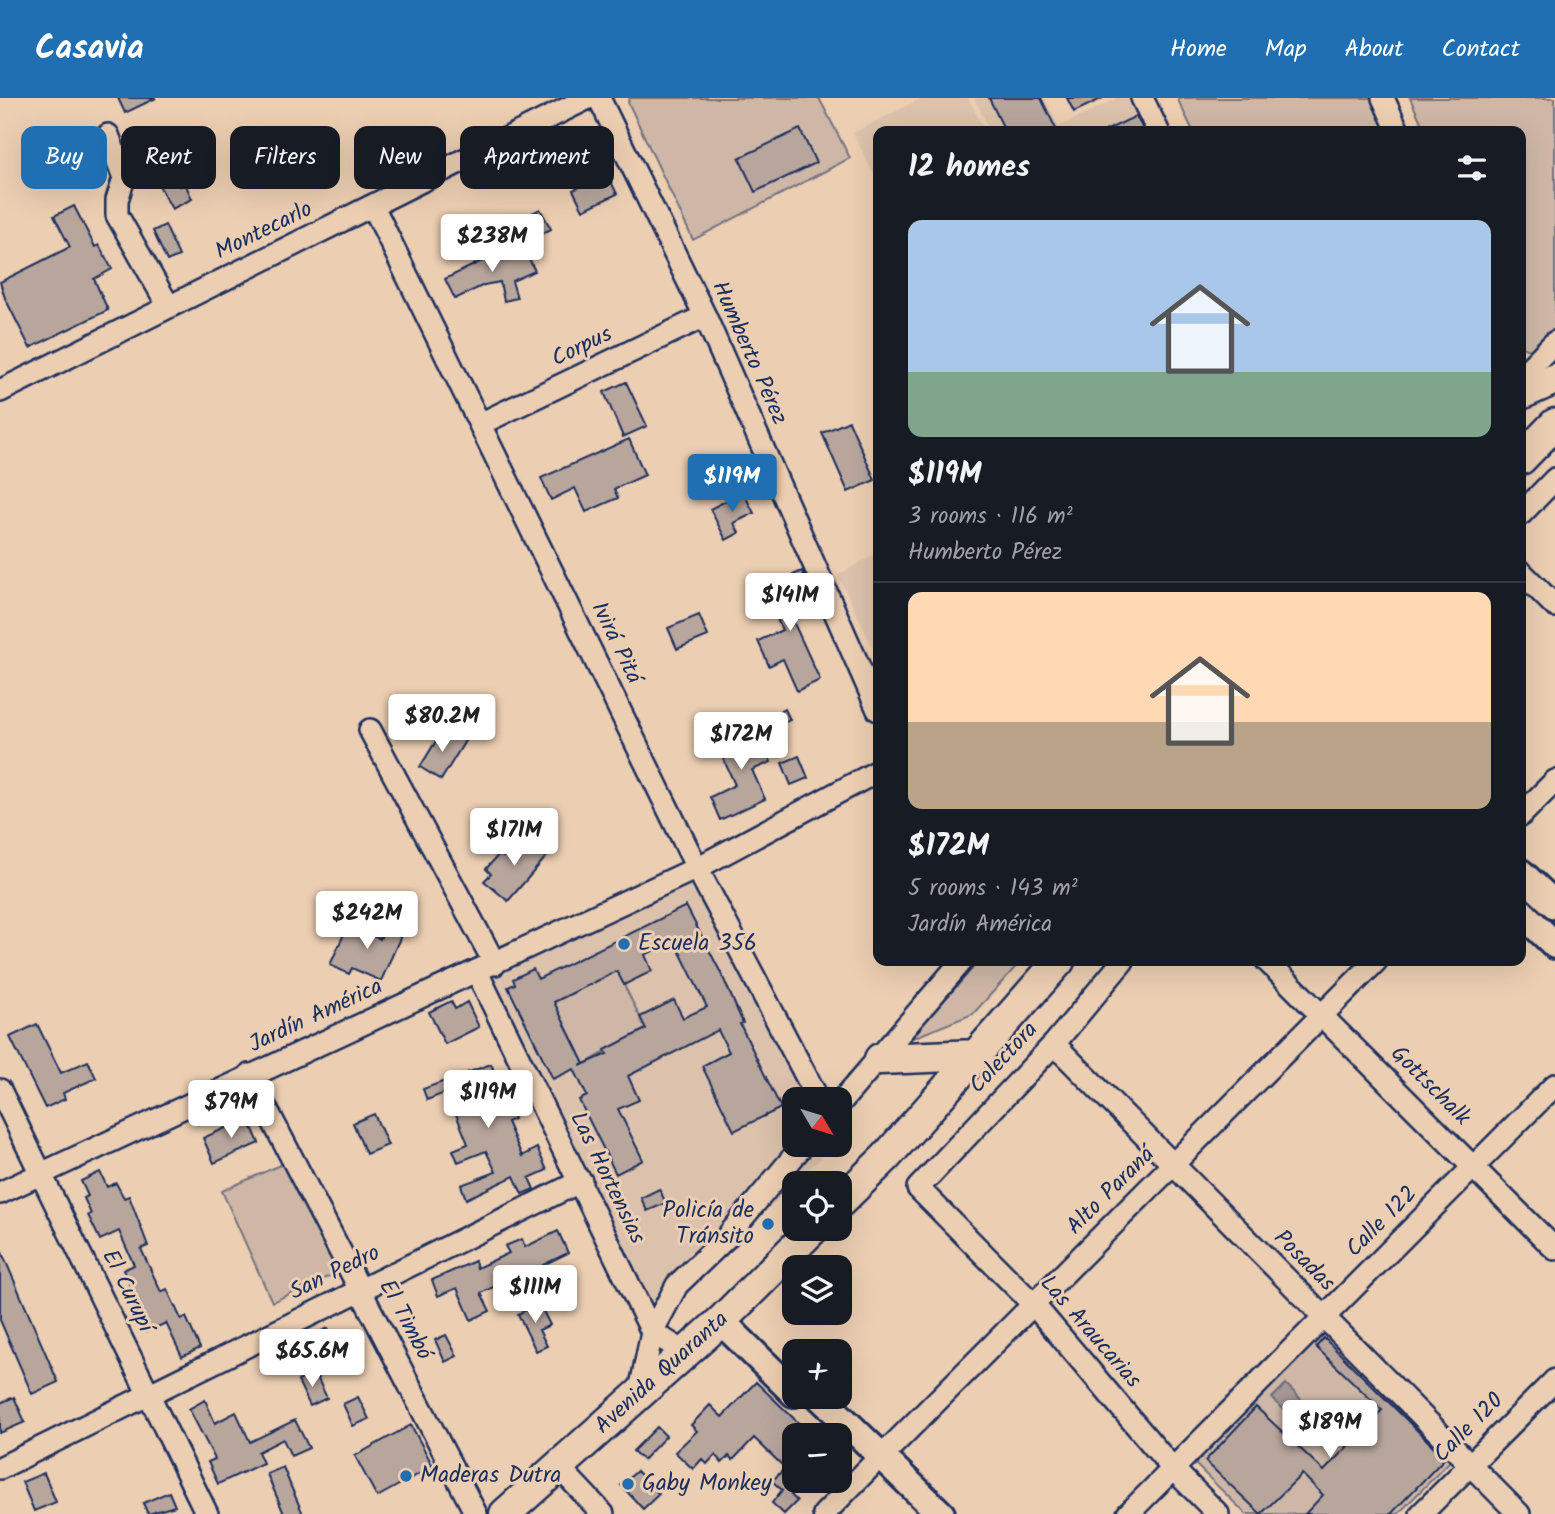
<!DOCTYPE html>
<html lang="en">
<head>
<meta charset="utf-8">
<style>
	:root { --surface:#171b24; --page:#242831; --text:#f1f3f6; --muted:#9ea1a6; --line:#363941; --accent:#1f6fb2 }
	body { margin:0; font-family:Kalam,sans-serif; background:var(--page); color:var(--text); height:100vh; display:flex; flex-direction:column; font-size:26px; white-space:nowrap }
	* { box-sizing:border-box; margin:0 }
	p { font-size:23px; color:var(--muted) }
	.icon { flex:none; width:38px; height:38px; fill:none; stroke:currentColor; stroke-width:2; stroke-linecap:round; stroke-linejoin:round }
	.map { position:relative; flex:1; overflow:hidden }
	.details { position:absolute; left:873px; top:28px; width:653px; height:840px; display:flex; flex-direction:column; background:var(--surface); border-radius:14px; box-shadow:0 7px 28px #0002 }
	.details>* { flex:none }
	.guide { position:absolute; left:21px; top:28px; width:665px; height:63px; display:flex; gap:14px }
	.needle { width:46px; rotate:128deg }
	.tools { position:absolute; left:782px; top:989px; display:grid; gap:14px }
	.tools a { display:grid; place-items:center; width:70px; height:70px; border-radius:14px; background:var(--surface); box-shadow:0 7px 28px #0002; font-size:35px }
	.price { position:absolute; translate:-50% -60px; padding:0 16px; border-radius:7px; background:#fff; color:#222; font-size:23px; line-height:46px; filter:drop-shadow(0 2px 4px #0008) }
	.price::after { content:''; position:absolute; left:50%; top:42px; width:21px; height:16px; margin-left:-10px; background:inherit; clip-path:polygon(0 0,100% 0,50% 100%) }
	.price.on { background:var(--accent); color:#fff }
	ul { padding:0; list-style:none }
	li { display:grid; align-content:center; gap:14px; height:371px; padding:0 35px }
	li+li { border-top:2px solid var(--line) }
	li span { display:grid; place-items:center; height:217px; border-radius:14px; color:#555 }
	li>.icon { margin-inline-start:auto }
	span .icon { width:126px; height:126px; fill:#fffc; stroke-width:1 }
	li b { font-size:30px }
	h2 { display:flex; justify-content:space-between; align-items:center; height:84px; padding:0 35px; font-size:30px }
	.tag { padding:0 24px; border-radius:14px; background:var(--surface); box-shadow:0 7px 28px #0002; font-size:24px; line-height:63px }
	.tag.on { background:var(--accent); color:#fff }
	header { display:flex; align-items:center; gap:42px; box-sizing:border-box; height:98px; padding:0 35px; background:var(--accent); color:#fff }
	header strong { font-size:33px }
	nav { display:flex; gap:38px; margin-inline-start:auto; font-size:24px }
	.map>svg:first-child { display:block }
	.built { fill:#dcc2ac }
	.green { fill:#ceb7a6; stroke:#747382; stroke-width:2 }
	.water { fill:#a49795; stroke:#6d6d7f; stroke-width:2 }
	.building { fill:#b8a69d; stroke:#1b2f5e; stroke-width:2; fill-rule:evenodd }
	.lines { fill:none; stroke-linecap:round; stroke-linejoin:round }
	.minor-casing { stroke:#1b2f5e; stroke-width:26 }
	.major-casing { stroke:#1b2f5e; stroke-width:32 }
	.highway-casing { stroke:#1b2f5e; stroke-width:35 }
	.minor { stroke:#ecceb2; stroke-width:21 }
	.major { stroke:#ecceb2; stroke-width:26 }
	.highway { stroke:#ecceb2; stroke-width:30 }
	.poi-dot { fill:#1f6fb2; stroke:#ecceb2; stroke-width:2.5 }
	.labels { text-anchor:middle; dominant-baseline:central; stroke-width:6; stroke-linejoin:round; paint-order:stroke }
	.street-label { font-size:23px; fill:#1b2f5e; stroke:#ecceb2 }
	.poi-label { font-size:23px; fill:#1b2f5e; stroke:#ecceb2; text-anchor:start }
</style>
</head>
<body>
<header>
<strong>Casavia</strong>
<nav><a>Home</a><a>Map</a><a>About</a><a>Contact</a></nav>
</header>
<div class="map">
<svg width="1555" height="1416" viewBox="0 0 1555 1416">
	<rect width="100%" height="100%" fill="#ecceb2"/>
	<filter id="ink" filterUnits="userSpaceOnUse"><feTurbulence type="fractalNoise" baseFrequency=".0143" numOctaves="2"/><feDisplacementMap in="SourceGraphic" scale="14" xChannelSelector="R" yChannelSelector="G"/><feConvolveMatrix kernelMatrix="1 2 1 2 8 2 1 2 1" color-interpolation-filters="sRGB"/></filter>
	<g filter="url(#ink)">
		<!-- built -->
		<path class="built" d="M 922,0 L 968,0 L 985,33 L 878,33 L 878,85 L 853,35 Z
			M 974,0 L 1045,0 L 1059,29 L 1118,0 L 1133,0 L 1149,33 L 990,33 Z
			M 878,455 L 878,560 L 838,477 Z
			M 690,761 L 805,1001 L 794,1001 L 794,1046 L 826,1047 L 829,1052 L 648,1226 L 481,863 Z"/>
		<!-- green -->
		<path class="green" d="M 630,0 L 819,0 L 850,60 L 693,142 L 628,4 Z
			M 1182,0 L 1386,0 L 1401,33 L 1193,33 L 1178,2 Z
			M 1410,0 L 1555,0 L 1555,234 L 1533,253 L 1521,249 L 1521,33 L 1425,33 Z
			M 979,863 L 1021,863 L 973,916 L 910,941 Z
			M 617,873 L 646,931 L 584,966 L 554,904 Z
			M 289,1063 L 339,1174 L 272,1204 L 222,1093 Z
			M 1322,1229 L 1454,1359 L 1398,1416 L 1246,1416 L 1191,1362 Z"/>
		<!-- water -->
		<path class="water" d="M 1286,1286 L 1320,1321 L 1307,1334 L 1272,1300 Z"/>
		<!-- building -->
		<path class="building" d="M 118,0 L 156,0 L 125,15 Z
			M 989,0 L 1041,0 L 1057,33 L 1005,33 Z
			M 1067,0 L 1103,0 L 1074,14 Z
			M 1136,18 L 1144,33 L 1105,33 Z
			M 800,31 L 816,65 L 755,94 L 739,60 Z
			M 161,49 L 180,88 L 185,85 L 192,101 L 172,111 L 143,58 Z
			M 607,75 L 617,96 L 583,112 L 573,92 Z
			M 74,108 L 95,149 L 99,147 L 112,171 L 94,181 L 108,212 L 30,250 L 5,200 L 0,184 L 70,149 L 54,118 Z
			M 540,111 L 551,131 L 530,142 L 519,122 Z
			M 165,127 L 179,158 L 167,163 L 153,133 Z
			M 503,151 L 503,162 L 525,152 L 535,173 L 512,183 L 517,200 L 504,203 L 500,184 L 484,187 L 455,201 L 445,181 L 482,163 L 480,155 Z
			M 626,284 L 647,328 L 623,339 L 604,294 Z
			M 849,323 L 875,382 L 848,394 L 822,335 Z
			M 629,341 L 645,377 L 614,391 L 618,400 L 586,414 L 575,390 L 551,402 L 541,380 Z
			M 743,394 L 754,415 L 734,425 L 739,435 L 726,442 L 710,411 Z
			M 802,473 L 811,493 L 802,497 L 805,502 L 787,510 L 820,582 L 797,593 L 783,561 L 769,568 L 758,543 L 782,532 L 767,499 L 779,494 L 775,485 Z
			M 699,517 L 708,538 L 677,551 L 668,530 Z
			M 785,611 L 790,622 L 766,632 L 761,621 Z
			M 754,627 L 771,664 L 752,672 L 765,701 L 720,722 L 710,699 L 735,687 L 716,644 Z
			M 444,630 L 465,643 L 441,682 L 420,669 Z
			M 799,658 L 808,680 L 791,687 L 782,665 Z
			M 523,737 L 547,758 L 508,803 L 484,783 L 491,776 L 486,771 L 499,756 L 503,759 Z
			M 686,808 L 722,877 L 743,925 L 740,926 L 781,1010 L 734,1033 L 702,968 L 729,954 L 718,932 L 628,978 L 639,1002 L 618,1011 L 643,1062 L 616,1076 L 579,1002 L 587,998 L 574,971 L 553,981 L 508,889 L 515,886 L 513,881 L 533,871 L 538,881 ZM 674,842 L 707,909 L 683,920 L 674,902 L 640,919 L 646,931 L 605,952 L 607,956 L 580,968 L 584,966 L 554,904 L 617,873 L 624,887 L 652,873 L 645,857 Z
			M 388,824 L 404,831 L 381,883 L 352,870 L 349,876 L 330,867 L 348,827 L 380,841 Z
			M 451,903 L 455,911 L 467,904 L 479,929 L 445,946 L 429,914 Z
			M 37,926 L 61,975 L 88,963 L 96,980 L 63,995 L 65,1001 L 45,1010 L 10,939 Z
			M 491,966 L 514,1021 L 507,1024 L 522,1058 L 537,1050 L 547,1072 L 529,1080 L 534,1091 L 522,1096 L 514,1078 L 466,1101 L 461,1087 L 496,1074 L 486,1053 L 458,1064 L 453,1052 L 468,1046 L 447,994 L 427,1002 L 423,991 Z
			M 374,1016 L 388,1047 L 366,1056 L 353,1025 Z
			M 248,1020 L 259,1045 L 214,1065 L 203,1040 Z
			M 100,1074 L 107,1089 L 116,1085 L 124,1100 L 129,1098 L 148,1148 L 141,1151 L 161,1194 L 167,1191 L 181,1221 L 186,1219 L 200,1250 L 182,1259 L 166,1225 L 146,1234 L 133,1207 L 138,1204 L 123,1172 L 134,1167 L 119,1133 L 100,1142 L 88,1117 L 91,1116 L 84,1100 L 88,1098 L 81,1083 Z
			M 659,1091 L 666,1105 L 647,1113 L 641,1100 Z
			M 558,1133 L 568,1155 L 543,1167 L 550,1183 L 527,1194 L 519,1177 L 481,1195 L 490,1213 L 471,1222 L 457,1190 L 438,1198 L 432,1182 L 475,1163 L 477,1170 L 509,1155 L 505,1148 L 522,1141 L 525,1149 Z
			M 0,1150 L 58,1284 L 32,1296 L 0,1222 Z
			M 539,1205 L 550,1227 L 539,1232 L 547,1248 L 536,1253 L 518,1216 Z
			M 328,1230 L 340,1255 L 315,1267 L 303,1242 Z
			M 446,1237 L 457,1258 L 445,1264 L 435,1242 Z
			M 1324,1240 L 1445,1360 L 1391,1416 L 1305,1416 L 1323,1397 L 1302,1376 L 1261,1416 L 1205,1363 L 1256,1309 L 1324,1373 L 1382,1312 L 1316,1249 Z
			M 315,1275 L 327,1300 L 310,1308 L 298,1283 Z
			M 756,1284 L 811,1337 L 794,1337 L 794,1355 L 782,1367 L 754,1340 L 733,1362 L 729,1358 L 722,1365 L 715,1357 L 707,1366 L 702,1361 L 693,1371 L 675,1354 L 697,1333 L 691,1327 L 710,1307 L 722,1319 Z
			M 14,1299 L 25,1324 L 0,1335 L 0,1305 Z
			M 358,1299 L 369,1321 L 353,1328 L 343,1306 Z
			M 205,1302 L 215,1325 L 236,1314 L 250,1344 L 295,1322 L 309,1350 L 291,1358 L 283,1341 L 258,1354 L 263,1365 L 218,1386 L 208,1364 L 215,1361 L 189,1311 Z
			M 411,1327 L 433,1368 L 377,1399 L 355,1358 Z
			M 657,1329 L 666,1338 L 643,1362 L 633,1353 Z
			M 283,1369 L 292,1391 L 303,1416 L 284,1416 L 279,1404 L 267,1376 Z
			M 783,1372 L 800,1388 L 791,1397 L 797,1403 L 784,1416 L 772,1405 L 782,1392 L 772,1383 Z
			M 637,1373 L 659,1396 L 643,1411 L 621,1387 Z
			M 44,1375 L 56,1404 L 34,1413 L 22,1384 Z
			M 169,1394 L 175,1408 L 148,1416 L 143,1405 Z"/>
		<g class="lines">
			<defs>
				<path id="minor" d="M 599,0 L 705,218 L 878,612
					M 1142,0 L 1158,33
					M 1383,0 L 1398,33
					M 108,37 L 124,80 L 117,102 L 117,117 L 169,209
					M 373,108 L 697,770 L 818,1001
					M 1521,278 L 1555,244
					M 0,293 L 588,0
					M 480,326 L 705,218
					M 1521,416 L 1555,381
					M 1521,474 L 1555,508
					M 370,632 L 495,866
					M 1521,717 L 1555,683
					M 1123,863 L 1054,946 L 918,1090 L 1034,1207 L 1173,1371 L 1218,1416
					M 1267,863 L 1555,1151
					M 477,874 L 652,1234 L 684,1254
					M 1054,946 L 1519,1416
					M 249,977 L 476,1416
					M 0,992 L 207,1416
					M 840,1005 L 962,863
					M 0,1095 L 697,770 L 878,673
					M 640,1293 L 652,1234 L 677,1187 L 726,1140 L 804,1046
					M 882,1358 L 1376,863
					M 558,1368 L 603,1416
					M 0,1370 L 581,1083
					M 824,1416 L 870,1369
					M 1128,1416 L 1555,987
					M 1421,1416 L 1555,1282"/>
				<path id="major" d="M 1521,775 L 1555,807
					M 1521,814 L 1555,847
					M 721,1223 L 794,1295
					M 819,1298 L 941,1416"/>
				<path id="highway" d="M 1521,296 L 1555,281
					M 1521,361 L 1555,326
					M 880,961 L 976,957
					M 840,1104 L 886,1059 L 1059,863
					M 505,1416 L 721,1223 L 814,1130"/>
			</defs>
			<!-- minor casing -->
			<use href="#minor" class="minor-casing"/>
			<!-- major casing -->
			<use href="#major" class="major-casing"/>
			<!-- highway casing -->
			<use href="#highway" class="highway-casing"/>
			<!-- minor -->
			<use href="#minor" class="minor"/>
			<!-- major -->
			<use href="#major" class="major"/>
			<!-- highway -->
			<use href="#highway" class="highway"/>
		</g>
	</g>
	<!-- markers -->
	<g class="poi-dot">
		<circle cx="624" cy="846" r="7"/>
		<circle cx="768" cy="1126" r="7"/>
		<circle cx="406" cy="1378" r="7"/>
		<circle cx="628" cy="1386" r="7"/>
	</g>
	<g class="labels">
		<!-- street labels -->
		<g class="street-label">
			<text transform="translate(264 133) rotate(-26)">Montecarlo</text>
			<text transform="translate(582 249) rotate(-26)">Corpus</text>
			<text transform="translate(749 255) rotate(66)">Humberto Pérez</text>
			<text transform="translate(616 545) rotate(64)">Ivirá Pitá</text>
			<text transform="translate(316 918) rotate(-25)">Jardín América</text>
			<text transform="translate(1004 960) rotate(-47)">Colectora</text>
			<text transform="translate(1430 988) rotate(45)">Gottschalk</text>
			<text transform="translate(607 1080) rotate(64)">Las Hortensias</text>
			<text transform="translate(1111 1093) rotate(-45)">Alto Paraná</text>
			<text transform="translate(1382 1124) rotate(-45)">Calle 122</text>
			<text transform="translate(1304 1163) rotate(45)">Posadas</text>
			<text transform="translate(335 1175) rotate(-26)">San Pedro</text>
			<text transform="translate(127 1193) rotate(64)">El Curupí</text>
			<text transform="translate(405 1222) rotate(62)">El Timbó</text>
			<text transform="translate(1090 1234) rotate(49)">Las Araucarias</text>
			<text transform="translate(662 1275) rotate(-42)">Avenida Quaranta</text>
			<text transform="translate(1469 1330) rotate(-45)">Calle 120</text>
		</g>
		<!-- poi labels -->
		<g class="poi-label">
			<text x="638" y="846">Escuela 356</text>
			<text x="754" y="1113" text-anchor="end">Policía de<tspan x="754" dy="26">Tránsito</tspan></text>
			<text x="420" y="1378">Maderas Dutra</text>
			<text x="642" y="1386">Gaby Monkey</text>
		</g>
	</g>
</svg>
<div class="tools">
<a><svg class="needle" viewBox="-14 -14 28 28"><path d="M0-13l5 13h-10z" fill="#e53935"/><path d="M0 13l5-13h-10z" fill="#9ea1a6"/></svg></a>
<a><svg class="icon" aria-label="locate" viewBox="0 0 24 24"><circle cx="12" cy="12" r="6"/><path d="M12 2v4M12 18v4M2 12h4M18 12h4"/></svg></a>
<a><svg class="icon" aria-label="layers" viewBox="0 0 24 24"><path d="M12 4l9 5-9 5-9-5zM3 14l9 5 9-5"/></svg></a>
<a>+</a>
<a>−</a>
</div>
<b class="price" style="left:492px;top:176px">$238M</b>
<b class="price on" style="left:732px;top:416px">$119M</b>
<b class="price" style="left:790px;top:535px">$141M</b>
<b class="price" style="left:442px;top:656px">$80.2M</b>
<b class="price" style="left:741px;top:674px">$172M</b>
<b class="price" style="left:514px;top:770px">$171M</b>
<b class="price" style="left:367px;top:853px">$242M</b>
<b class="price" style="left:488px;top:1032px">$119M</b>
<b class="price" style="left:231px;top:1042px">$79M</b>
<b class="price" style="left:535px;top:1227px">$111M</b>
<b class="price" style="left:312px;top:1291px">$65.6M</b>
<b class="price" style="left:1330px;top:1362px">$189M</b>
<div class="guide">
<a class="tag on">Buy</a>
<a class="tag">Rent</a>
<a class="tag">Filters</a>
<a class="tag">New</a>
<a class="tag">Apartment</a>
</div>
<section class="details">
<h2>12 homes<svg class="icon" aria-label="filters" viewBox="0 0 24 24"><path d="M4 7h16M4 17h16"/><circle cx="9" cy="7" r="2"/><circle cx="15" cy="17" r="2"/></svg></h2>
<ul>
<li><span style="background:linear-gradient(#a9c7e8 70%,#7fa58c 0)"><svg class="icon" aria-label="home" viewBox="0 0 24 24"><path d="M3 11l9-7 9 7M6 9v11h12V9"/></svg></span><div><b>$119M</b><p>3 rooms · 116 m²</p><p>Humberto Pérez</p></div></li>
<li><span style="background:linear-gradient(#ffd9b3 60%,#b9a48a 0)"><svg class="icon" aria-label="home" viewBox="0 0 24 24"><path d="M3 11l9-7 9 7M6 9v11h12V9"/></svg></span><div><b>$172M</b><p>5 rooms · 143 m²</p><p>Jardín América</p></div></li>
</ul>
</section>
</div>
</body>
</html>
